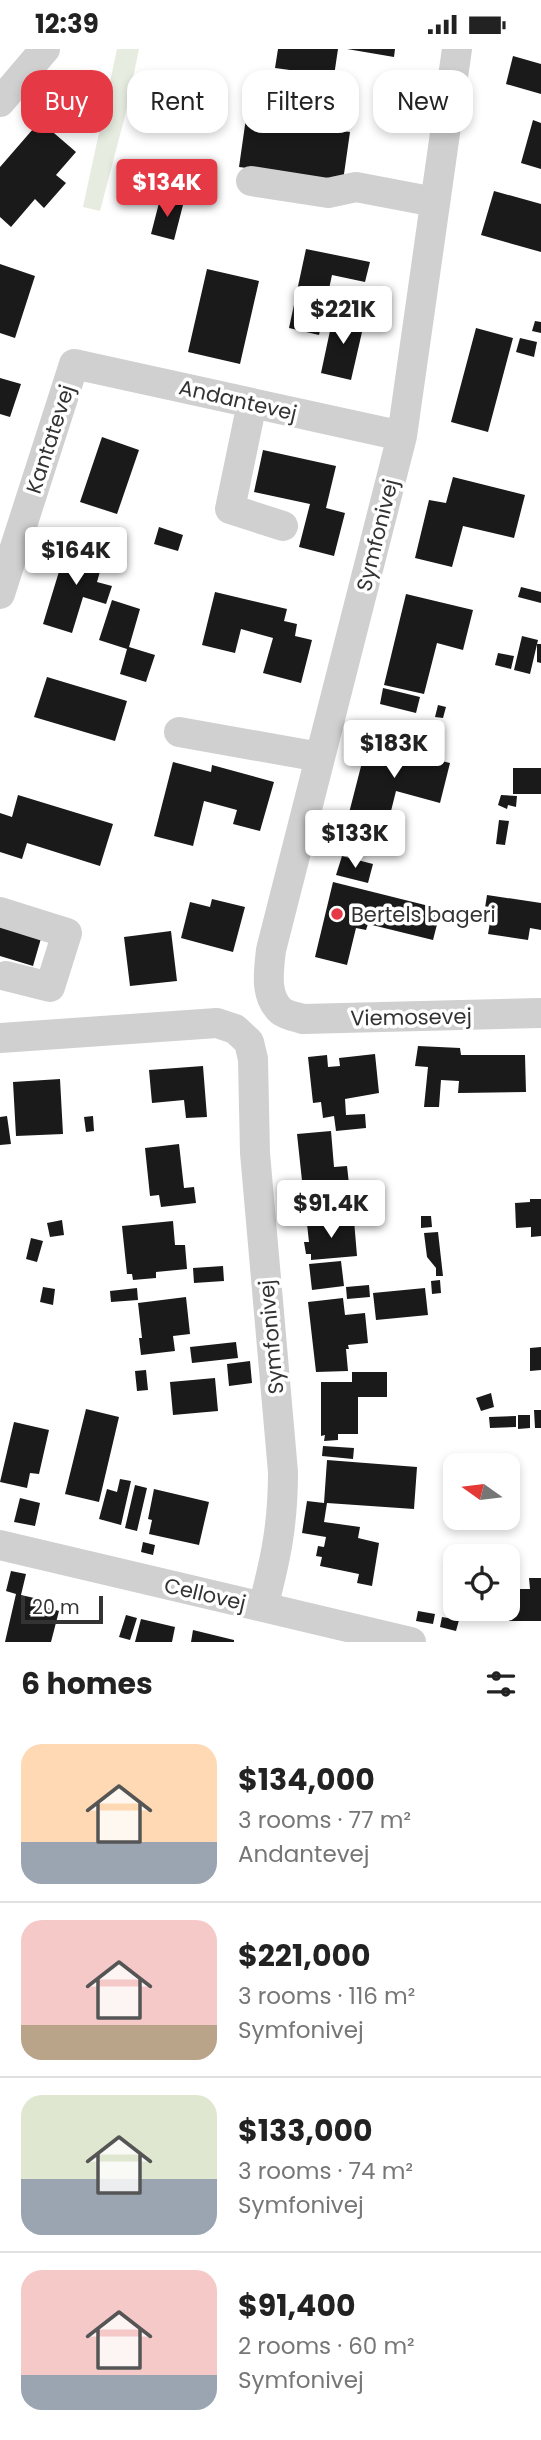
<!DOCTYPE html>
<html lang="en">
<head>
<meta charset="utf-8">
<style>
	:root { --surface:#fff; --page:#f2f2f2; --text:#222; --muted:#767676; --line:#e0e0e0; --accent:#e63946 }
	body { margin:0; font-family:Poppins,sans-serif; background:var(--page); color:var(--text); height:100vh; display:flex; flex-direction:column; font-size:26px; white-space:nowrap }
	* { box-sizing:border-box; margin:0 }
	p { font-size:23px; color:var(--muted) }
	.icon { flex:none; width:38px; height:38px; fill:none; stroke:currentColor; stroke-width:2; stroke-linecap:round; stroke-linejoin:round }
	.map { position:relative; height:1593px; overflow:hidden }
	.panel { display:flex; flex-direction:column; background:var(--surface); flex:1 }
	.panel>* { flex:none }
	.banner { position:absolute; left:21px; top:21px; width:500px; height:63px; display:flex; gap:14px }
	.needle { width:46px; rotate:284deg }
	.tools { position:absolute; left:443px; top:1404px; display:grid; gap:14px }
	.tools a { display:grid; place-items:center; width:77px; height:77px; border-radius:14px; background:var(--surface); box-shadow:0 4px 10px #0003; font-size:35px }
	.scale { position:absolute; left:21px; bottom:18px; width:82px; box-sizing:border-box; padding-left:7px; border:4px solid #333; border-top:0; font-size:19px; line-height:24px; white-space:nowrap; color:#333; -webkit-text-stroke:5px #fff; paint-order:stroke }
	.price { position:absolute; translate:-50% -60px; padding:0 16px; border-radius:7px; background:#fff; color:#222; font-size:23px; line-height:46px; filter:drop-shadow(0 2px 4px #0008) }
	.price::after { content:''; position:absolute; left:50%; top:42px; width:21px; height:16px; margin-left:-10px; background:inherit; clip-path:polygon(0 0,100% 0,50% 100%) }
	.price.active { background:var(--accent); color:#fff }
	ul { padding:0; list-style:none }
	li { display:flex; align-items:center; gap:21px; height:175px; padding:0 21px }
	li+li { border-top:2px solid var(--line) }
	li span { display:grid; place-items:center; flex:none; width:196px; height:140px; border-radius:21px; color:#555 }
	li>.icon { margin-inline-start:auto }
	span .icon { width:84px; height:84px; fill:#fffc; stroke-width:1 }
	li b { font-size:30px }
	h2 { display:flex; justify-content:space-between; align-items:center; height:84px; padding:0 21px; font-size:30px }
	.pill { padding:0 24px; border-radius:21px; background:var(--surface); box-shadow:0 4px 10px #0003; font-size:24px; line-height:63px }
	.pill.active { background:var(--accent); color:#fff }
	.status { display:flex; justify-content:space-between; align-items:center; height:49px; padding:0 35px; background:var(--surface); direction:ltr }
	.status svg { height:19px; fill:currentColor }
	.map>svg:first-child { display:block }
	.green { fill:#e6ecdf }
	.building { fill:#1a1a1a }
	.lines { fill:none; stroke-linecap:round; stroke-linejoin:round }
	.minor { stroke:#d0d0d0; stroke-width:30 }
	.poi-dot { fill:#e63946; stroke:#fff; stroke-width:2.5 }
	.labels { text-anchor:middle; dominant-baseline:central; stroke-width:7; stroke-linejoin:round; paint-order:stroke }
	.street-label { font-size:21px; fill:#333; stroke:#fff }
	.poi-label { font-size:21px; fill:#333; stroke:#fff; text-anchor:start }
</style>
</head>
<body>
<div class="status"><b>12:39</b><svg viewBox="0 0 49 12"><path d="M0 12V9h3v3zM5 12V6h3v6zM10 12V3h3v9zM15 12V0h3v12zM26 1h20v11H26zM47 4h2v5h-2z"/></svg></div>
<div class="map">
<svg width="541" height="1593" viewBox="0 0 541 1593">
	<rect width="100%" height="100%" fill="#fff"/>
	<!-- green -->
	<path class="green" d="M 117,0 L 139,0 L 126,63 L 100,162 L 83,158 Z"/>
	<!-- building -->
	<path class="building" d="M 278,0 L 338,0 L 334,27 L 275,19 Z
		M 347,0 L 395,0 L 394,8 Z
		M 513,7 L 541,15 L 541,45 L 506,35 Z
		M 246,69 L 350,83 L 343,132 L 239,118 Z
		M 533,71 L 541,74 L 541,120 L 521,114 Z
		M 40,72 L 76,103 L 56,126 L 66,134 L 44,159 L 35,150 L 11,178 L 0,168 L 0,118 Z
		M 494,142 L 541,155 L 541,203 L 481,186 Z
		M 160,150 L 183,156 L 174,191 L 151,185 Z
		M 306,200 L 370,213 L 365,233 L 332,226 L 319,286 L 289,279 Z
		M 0,215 L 35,227 L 15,289 L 0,284 Z
		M 207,220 L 259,232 L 240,315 L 188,303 Z
		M 334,263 L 365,270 L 351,331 L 321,324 Z
		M 535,272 L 541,273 L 541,284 L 532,282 Z
		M 476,279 L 513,289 L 488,383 L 451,373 Z
		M 520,289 L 537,293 L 534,308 L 516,303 Z
		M 0,329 L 21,335 L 10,368 L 0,365 Z
		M 102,388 L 139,401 L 117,465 L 80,453 Z
		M 263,401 L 336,417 L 326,459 L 345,464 L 334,507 L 299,498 L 310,455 L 254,443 Z
		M 453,428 L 525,446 L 514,489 L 463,477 L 452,518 L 415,509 L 429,451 L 446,454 Z
		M 159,478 L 183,486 L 178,502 L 154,495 Z
		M 68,493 L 105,505 L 97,533 L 112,537 L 106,555 L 83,548 L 72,584 L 43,575 Z
		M 521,538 L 541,543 L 541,554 L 518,548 Z
		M 215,543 L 287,560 L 284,572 L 297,575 L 295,587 L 312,591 L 301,634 L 263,624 L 273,589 L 241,580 L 235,604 L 202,596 Z
		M 406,545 L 473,561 L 463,601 L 437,594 L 424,645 L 384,636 Z
		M 112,551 L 140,560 L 129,598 L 155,606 L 146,633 L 120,625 L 127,600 L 99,591 Z
		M 522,587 L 538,591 L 530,625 L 514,621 Z
		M 537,595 L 541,595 L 541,614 L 537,613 Z
		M 498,604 L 514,607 L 511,620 L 495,616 Z
		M 47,628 L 127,652 L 115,692 L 34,668 Z
		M 383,639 L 420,648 L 416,664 L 380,655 Z
		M 438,656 L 446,658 L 443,669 L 435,668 Z
		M 369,686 L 407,696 L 405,703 L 450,714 L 440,754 L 396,742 L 387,778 L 348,768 Z
		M 173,713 L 211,723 L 212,716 L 274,733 L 260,782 L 233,775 L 237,761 L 204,752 L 193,797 L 154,787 Z
		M 513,719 L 541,719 L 541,745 L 513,745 Z
		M 18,746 L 113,775 L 100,817 L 27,794 L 22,810 L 0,803 L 0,764 L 12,768 Z
		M 501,746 L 517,747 L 516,758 L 508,756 L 507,760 L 498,756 Z
		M 499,771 L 509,772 L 505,796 L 496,795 Z
		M 342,807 L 373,815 L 368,834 L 336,826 Z
		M 333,833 L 441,860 L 433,891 L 368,875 L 366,881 L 356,879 L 347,916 L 315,908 Z
		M 487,846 L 541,854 L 541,881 L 530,879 L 528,891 L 488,885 L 490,873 L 483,872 Z
		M 212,850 L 245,858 L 233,903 L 181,889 L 190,853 L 210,858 Z
		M 0,873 L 42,886 L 33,917 L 0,907 Z
		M 171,882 L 177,932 L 130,937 L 124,888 Z
		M 418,997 L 460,999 L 461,1006 L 525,1006 L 526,1043 L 458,1044 L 459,1032 L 441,1031 L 439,1058 L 424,1058 L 428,1018 L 415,1017 Z
		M 375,1005 L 379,1044 L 345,1050 L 346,1066 L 365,1065 L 366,1079 L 336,1082 L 334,1067 L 323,1069 L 321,1053 L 313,1054 L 308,1008 L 327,1006 L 328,1018 L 340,1017 L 339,1009 Z
		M 203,1017 L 207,1068 L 186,1069 L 184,1051 L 152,1054 L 149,1021 Z
		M 60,1030 L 63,1085 L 16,1087 L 13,1033 Z
		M 7,1067 L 11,1095 L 0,1096 L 0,1068 Z
		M 93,1067 L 94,1082 L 86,1083 L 84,1068 Z
		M 331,1082 L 334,1118 L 347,1117 L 349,1135 L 303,1141 L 297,1085 Z
		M 179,1095 L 184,1139 L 194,1138 L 196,1154 L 161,1158 L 159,1146 L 150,1147 L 145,1099 Z
		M 530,1150 L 541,1150 L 541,1187 L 531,1188 L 531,1178 L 516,1179 L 515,1154 L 530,1153 Z
		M 421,1167 L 431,1167 L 432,1178 L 421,1179 Z
		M 62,1171 L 64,1186 L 50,1188 L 47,1174 Z
		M 354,1171 L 357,1207 L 311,1211 L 311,1205 L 306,1205 L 304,1193 L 309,1193 L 307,1175 Z
		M 173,1172 L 175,1196 L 185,1196 L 187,1220 L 156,1223 L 156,1229 L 133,1231 L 132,1225 L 127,1225 L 122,1177 Z
		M 438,1183 L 443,1227 L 436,1227 L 436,1219 L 427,1208 L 424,1184 Z
		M 31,1189 L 43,1192 L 37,1213 L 26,1210 Z
		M 341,1212 L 344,1237 L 312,1241 L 309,1215 Z
		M 223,1217 L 224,1232 L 194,1234 L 193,1219 Z
		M 440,1231 L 441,1244 L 432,1245 L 431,1232 Z
		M 369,1236 L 370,1248 L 347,1250 L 346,1238 Z
		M 43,1238 L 55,1240 L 53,1256 L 40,1253 Z
		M 137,1239 L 138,1251 L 111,1253 L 110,1242 Z
		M 425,1239 L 428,1266 L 376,1271 L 373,1244 Z
		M 186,1248 L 190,1285 L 173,1287 L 175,1302 L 141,1306 L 139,1289 L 142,1289 L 138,1254 Z
		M 343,1249 L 345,1266 L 365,1264 L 368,1294 L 348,1296 L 349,1300 L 346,1300 L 348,1322 L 316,1323 L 308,1253 Z
		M 236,1293 L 238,1309 L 192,1314 L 190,1298 Z
		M 541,1298 L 541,1321 L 530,1322 L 530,1299 Z
		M 250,1312 L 252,1334 L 229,1337 L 227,1315 Z
		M 146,1321 L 148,1341 L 137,1342 L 135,1322 Z
		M 352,1323 L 387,1323 L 387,1348 L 358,1348 L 358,1385 L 338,1385 L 338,1391 L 324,1392 L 325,1386 L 321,1387 L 321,1333 L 352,1333 Z
		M 215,1329 L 218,1362 L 173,1366 L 170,1333 Z
		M 491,1344 L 494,1358 L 481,1362 L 476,1349 Z
		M 86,1360 L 119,1368 L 99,1453 L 65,1445 Z
		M 534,1361 L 541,1361 L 541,1379 L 535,1379 Z
		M 518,1366 L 530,1366 L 530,1379 L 518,1380 Z
		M 516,1367 L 516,1378 L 490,1379 L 489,1368 Z
		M 14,1373 L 49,1381 L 39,1425 L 30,1424 L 27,1439 L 0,1433 Z
		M 323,1397 L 354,1399 L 353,1410 L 322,1407 Z
		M 474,1406 L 486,1406 L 487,1416 L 475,1416 Z
		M 327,1411 L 417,1418 L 414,1460 L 327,1454 L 324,1473 L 360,1478 L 358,1489 L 379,1494 L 372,1537 L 357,1534 L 359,1525 L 320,1517 L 322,1508 L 316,1507 L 318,1497 L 324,1498 L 326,1488 L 302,1484 L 307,1452 L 324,1454 Z
		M 120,1430 L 131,1432 L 121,1476 L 99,1470 L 107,1440 L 117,1443 Z
		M 135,1436 L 147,1439 L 137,1482 L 125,1479 Z
		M 154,1440 L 209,1453 L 199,1496 L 149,1485 L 152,1471 L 148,1470 Z
		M 20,1449 L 40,1454 L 35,1477 L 14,1473 Z
		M 143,1493 L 155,1496 L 153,1506 L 141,1503 Z
		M 11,1522 L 26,1525 L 21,1546 L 43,1551 L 42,1557 L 59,1562 L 51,1593 L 5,1593 L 16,1545 L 6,1542 Z
		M 529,1529 L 541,1529 L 541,1572 L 509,1572 L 509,1540 L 530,1540 Z
		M 418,1562 L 435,1565 L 433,1575 L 416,1572 Z
		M 126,1566 L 137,1569 L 130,1591 L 119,1588 Z
		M 442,1568 L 459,1571 L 456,1582 L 440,1578 Z
		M 141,1570 L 175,1578 L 172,1593 L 135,1593 Z
		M 193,1581 L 234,1591 L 234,1593 L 191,1593 Z"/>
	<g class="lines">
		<!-- minor -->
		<path class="minor" d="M 457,0 L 402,387 L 271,901 C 269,920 264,947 281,962 C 286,966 296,968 303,970 L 541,964
			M 0,53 L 45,0
			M 251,132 L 328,144 L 356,138 L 435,153
			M 252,354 L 230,460 L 283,477
			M 0,545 L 74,315 L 402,387
			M 179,683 L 320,708
			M 0,863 L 67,884 L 50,938 L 6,927
			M 0,989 L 217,974 L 235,980 L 249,993 L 253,1010 L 255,1104 L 283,1423 C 283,1475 276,1509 263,1558
			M 0,1496 L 411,1593"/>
	</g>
	<!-- markers -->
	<circle class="poi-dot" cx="337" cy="865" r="7"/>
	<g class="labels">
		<!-- street labels -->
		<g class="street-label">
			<text transform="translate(238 351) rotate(13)">Andantevej</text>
			<text transform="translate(50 390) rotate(-72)">Kantatevej</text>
			<text transform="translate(377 486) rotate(-76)">Symfonivej</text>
			<text transform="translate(411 968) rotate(-1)">Viemosevej</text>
			<text transform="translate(271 1288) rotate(-95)">Symfonivej</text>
			<text transform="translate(205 1545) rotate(13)">Cellovej</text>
		</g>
		<!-- poi labels -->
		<g class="poi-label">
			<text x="351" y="865">Bertels bageri</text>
		</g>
	</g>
</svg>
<div class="tools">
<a><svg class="needle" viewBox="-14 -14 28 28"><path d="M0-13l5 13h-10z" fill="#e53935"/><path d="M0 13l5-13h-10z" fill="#767676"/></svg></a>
<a><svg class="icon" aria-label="locate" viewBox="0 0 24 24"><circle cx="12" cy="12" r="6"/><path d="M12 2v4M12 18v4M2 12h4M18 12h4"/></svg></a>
</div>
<div class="scale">20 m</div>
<b class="price active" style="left:167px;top:170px">$134K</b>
<b class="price" style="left:343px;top:297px">$221K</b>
<b class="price" style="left:76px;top:538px">$164K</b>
<b class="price" style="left:394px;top:731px">$183K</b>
<b class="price" style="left:355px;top:821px">$133K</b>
<b class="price" style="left:331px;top:1191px">$91.4K</b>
<div class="banner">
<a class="pill active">Buy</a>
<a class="pill">Rent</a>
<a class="pill">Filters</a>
<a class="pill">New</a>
</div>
</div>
<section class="panel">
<h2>6 homes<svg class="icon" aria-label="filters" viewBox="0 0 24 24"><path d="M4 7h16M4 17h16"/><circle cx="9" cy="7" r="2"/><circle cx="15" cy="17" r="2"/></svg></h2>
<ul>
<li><span style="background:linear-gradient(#ffd9b3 70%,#9aa5b1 0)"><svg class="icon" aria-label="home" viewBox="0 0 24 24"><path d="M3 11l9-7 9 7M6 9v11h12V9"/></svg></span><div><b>$134,000</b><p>3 rooms · 77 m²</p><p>Andantevej</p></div></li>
<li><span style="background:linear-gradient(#f6c9c9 75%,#b9a48a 0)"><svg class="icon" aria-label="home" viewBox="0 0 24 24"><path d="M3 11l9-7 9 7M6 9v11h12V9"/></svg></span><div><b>$221,000</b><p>3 rooms · 116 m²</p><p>Symfonivej</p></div></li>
<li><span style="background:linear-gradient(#dfe7d0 60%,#9aa5b1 0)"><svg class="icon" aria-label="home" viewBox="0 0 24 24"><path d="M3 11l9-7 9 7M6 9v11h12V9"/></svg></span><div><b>$133,000</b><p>3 rooms · 74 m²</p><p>Symfonivej</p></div></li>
<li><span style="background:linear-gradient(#f6c9c9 75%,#9aa5b1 0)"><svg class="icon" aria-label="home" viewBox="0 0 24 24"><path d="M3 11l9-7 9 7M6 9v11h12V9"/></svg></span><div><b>$91,400</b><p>2 rooms · 60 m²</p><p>Symfonivej</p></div></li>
</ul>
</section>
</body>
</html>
